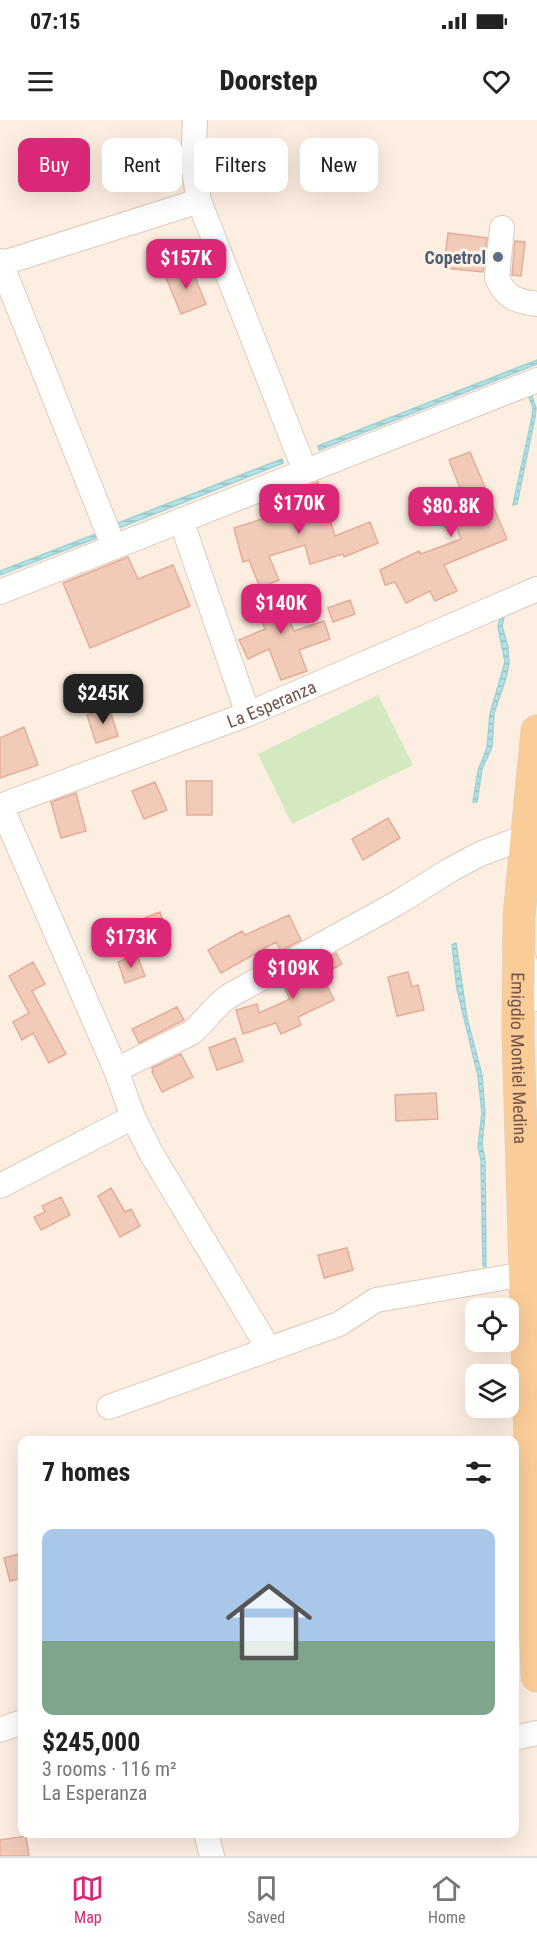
<!DOCTYPE html>
<html lang="en">
<head>
<meta charset="utf-8">
<style>
	:root { --surface:#fff; --page:#f6f6f6; --text:#222; --muted:#767676; --line:#e0e0e0; --accent:#db2777 }
	body { margin:0; font-family:"Roboto Condensed",sans-serif; background:var(--page); color:var(--text); height:100vh; display:flex; flex-direction:column; font-size:22px; white-space:nowrap }
	* { box-sizing:border-box; margin:0 }
	p { font-size:20px; color:var(--muted) }
	.icon { flex:none; width:33px; height:33px; fill:none; stroke:currentColor; stroke-width:2; stroke-linecap:round; stroke-linejoin:round }
	.map { position:relative; flex:1; overflow:hidden }
	.panel { position:absolute; left:18px; top:1316px; width:501px; height:402px; display:flex; flex-direction:column; background:var(--surface); border-radius:12px; box-shadow:0 6px 24px #0002 }
	.panel>* { flex:none }
	.hud { position:absolute; left:18px; top:18px; width:501px; height:54px; display:flex; gap:12px }
	.fabs { position:absolute; left:465px; top:1178px; display:grid; gap:12px }
	.fabs a { display:grid; place-items:center; width:54px; height:54px; border-radius:12px; background:var(--surface); box-shadow:0 6px 24px #0002; font-size:30px }
	.price { position:absolute; translate:-50% -51px; padding:0 14px; border-radius:12px; background:var(--accent); color:#fff; font-size:20px; line-height:39px; filter:drop-shadow(0 2px 3px #0008) }
	.price::after { content:''; position:absolute; left:50%; top:36px; width:18px; height:14px; margin-left:-9px; background:inherit; clip-path:polygon(0 0,100% 0,50% 100%) }
	.price.active { background:#222; color:#fff }
	ul { padding:0; list-style:none }
	li { display:grid; align-content:center; gap:12px; height:318px; padding:0 24px }
	li+li { border-top:2px solid var(--line) }
	li span { display:grid; place-items:center; height:186px; border-radius:12px; color:#555 }
	li>.icon { margin-inline-start:auto }
	span .icon { width:108px; height:108px; fill:#fffc; stroke-width:1 }
	li b { font-size:26px }
	h2 { display:flex; justify-content:space-between; align-items:center; height:72px; padding:0 24px; font-size:26px }
	.tag { padding:0 21px; border-radius:12px; background:var(--surface); box-shadow:0 6px 24px #0002; font-size:21px; line-height:54px }
	.tag.active { background:var(--accent); color:#fff }
	.status { display:flex; justify-content:space-between; align-items:center; height:42px; padding:0 30px; background:var(--surface); direction:ltr }
	.status svg { height:16px; fill:currentColor }
	header { display:flex; justify-content:space-between; align-items:center; height:78px; padding:0 24px; background:var(--surface); font-size:27px; font-weight:800 }
	.dock { display:flex; justify-content:space-around; align-items:center; height:84px; border-top:2px solid var(--line); background:var(--surface); font-size:16px; color:var(--muted) }
	.dock a { display:grid; justify-items:center; gap:3px }
	.dock .active { color:var(--accent) }
	.map>svg:first-child { display:block }
	.pitch { fill:#d4e9bf }
	.water { fill:url(#water-rules); stroke:#9cd2d6; stroke-width:1.5 }
	.building { fill:#f1cab8; stroke:#e3ae99; stroke-width:1.5 }
	.lines { fill:none; stroke-linecap:round; stroke-linejoin:round }
	.minor-casing { stroke:#dfcabc; stroke-width:26 }
	.major-casing { stroke:#d8cfcc; stroke-width:33 }
	.minor { stroke:#fff; stroke-width:24 }
	.major { stroke:#facd98; stroke-width:32 }
	.service-dot { fill:#5c6f8a; stroke:#fff3e6; stroke-width:2 }
	.labels { text-anchor:middle; dominant-baseline:central; stroke-width:6; stroke-linejoin:round; paint-order:stroke }
	.service-label { font-size:18px; font-weight:bold; fill:#4e5e75; stroke:#fff3e6; text-anchor:end }
	.street-label { font-size:18px; fill:#725348; stroke:#fff3e6 }
</style>
</head>
<body>
<div class="status"><b>07:15</b><svg viewBox="0 0 49 12"><path d="M0 12V9h3v3zM5 12V6h3v6zM10 12V3h3v9zM15 12V0h3v12zM26 1h20v11H26zM47 4h2v5h-2z"/></svg></div>
<header><svg class="icon" aria-label="menu" viewBox="0 0 24 24"><path d="M4 6h16M4 12h16M4 18h16"/></svg>Doorstep<svg class="icon" aria-label="heart" viewBox="0 0 24 24"><path d="M12 20l-8-8c-3-5 5-10 8-4 3-6 11-1 8 4z"/></svg></header>
<div class="map">
<svg width="537" height="1736" viewBox="0 0 537 1736">
	<defs>
		<pattern id="water-rules" width="6" height="5" patternUnits="userSpaceOnUse" patternTransform="scale(1.5)"><rect width="6" height="5" fill="#b5e2e4"/><path d="M0 2.5h6" fill="none" stroke="#98babb"/></pattern>
	</defs>
	<rect width="100%" height="100%" fill="#fceee0"/>
	<!-- pitch -->
	<path class="pitch" d="M 378,575 L 413,645 L 292,704 L 258,634 Z"/>
	<!-- water -->
	<path class="water" d="M 537,240 L 537,244 L 319,330 L 318,326 Z
		M 532,276 L 536,288 L 535,297 L 517,384 L 513,385 L 532,297 L 533,287 L 529,278 Z
		M 282,339 L 283,343 L 119,408 L 118,403 Z
		M 98,413 L 99,417 L 0,455 L 0,451 Z
		M 504,497 L 502,506 L 508,527 L 509,543 L 506,558 L 494,593 L 492,627 L 482,649 L 477,682 L 473,682 L 478,651 L 487,628 L 490,594 L 505,542 L 498,507 L 500,498 Z
		M 456,823 L 467,898 L 482,955 L 485,993 L 482,1025 L 485,1040 L 486,1147 L 483,1146 L 481,1040 L 478,1026 L 482,993 L 478,956 L 457,869 L 452,825 Z"/>
	<!-- building -->
	<path class="building" d="M 448,113 L 487,118 L 483,152 L 444,148 Z
		M 515,121 L 525,122 L 521,156 L 512,155 Z
		M 190,145 L 206,184 L 181,194 L 165,155 Z
		M 470,332 L 507,419 L 444,445 L 457,471 L 435,481 L 430,471 L 406,483 L 395,462 L 385,465 L 380,450 L 419,431 L 421,434 L 461,419 L 444,374 L 460,368 L 449,340 Z
		M 318,362 L 335,416 L 370,402 L 378,423 L 344,437 L 343,434 L 310,444 L 305,425 L 269,436 L 279,460 L 260,468 L 249,440 L 243,442 L 234,408 L 293,389 L 288,374 Z
		M 128,437 L 138,459 L 173,445 L 190,486 L 90,528 L 63,463 Z
		M 273,465 L 294,511 L 324,501 L 330,519 L 299,530 L 307,551 L 281,560 L 269,529 L 248,539 L 239,520 L 265,509 L 250,475 Z
		M 350,480 L 355,494 L 333,502 L 328,488 Z
		M 109,587 L 118,616 L 96,623 L 87,595 Z
		M 24,607 L 38,645 L 0,658 L 0,618 Z
		M 186,661 L 212,661 L 212,695 L 187,695 Z
		M 155,662 L 167,690 L 144,699 L 132,671 Z
		M 76,673 L 86,711 L 61,718 L 51,682 Z
		M 388,698 L 400,718 L 363,740 L 352,719 Z
		M 160,792 L 165,807 L 142,815 L 137,801 Z
		M 289,795 L 301,820 L 281,831 L 276,822 L 221,853 L 208,830 L 242,811 L 245,815 Z
		M 336,833 L 342,844 L 322,855 L 334,880 L 298,897 L 301,905 L 281,914 L 276,903 L 243,914 L 236,890 L 257,884 L 259,893 L 290,879 L 282,863 Z
		M 137,835 L 145,856 L 125,863 L 118,842 Z
		M 33,842 L 45,864 L 32,871 L 66,934 L 49,943 L 33,913 L 22,920 L 13,902 L 29,893 L 9,856 Z
		M 408,852 L 412,867 L 418,865 L 424,890 L 397,896 L 388,857 Z
		M 177,887 L 184,900 L 139,923 L 132,909 Z
		M 235,918 L 243,941 L 217,950 L 209,928 Z
		M 181,934 L 193,957 L 162,972 L 152,952 L 153,951 L 152,948 Z
		M 436,973 L 438,999 L 396,1001 L 395,975 Z
		M 111,1068 L 125,1092 L 131,1089 L 140,1106 L 120,1117 L 98,1076 Z
		M 61,1077 L 70,1095 L 41,1110 L 34,1097 L 45,1092 L 42,1086 Z
		M 347,1128 L 353,1150 L 324,1158 L 318,1135 Z
		M 22,1433 L 22,1458 L 10,1461 L 4,1438 Z
		M 26,1716 L 29,1736 L 0,1736 L 0,1720 Z"/>
	<g class="lines">
		<defs>
			<g id="minor">
				<path d="M 195,0 L 193,45 L 199,81 L 305,351"/>
				<path d="M 502,108 L 497,158 C 506,179 517,181 537,184"/>
				<path d="M 0,141 L 114,427"/>
				<path d="M 0,144 L 199,81"/>
				<path d="M 181,400 L 248,594"/>
				<path d="M 0,472 L 537,260"/>
				<path id="s1" d="M 0,686 L 248,594 L 537,469"/>
				<path d="M 1,686 L 116,950 L 133,997 L 151,1033 L 269,1229"/>
				<path d="M 524,839 L 537,879"/>
				<path d="M 116,950 L 191,913 C 205,902 214,886 229,876 L 399,782 L 450,750 L 480,734 L 525,717"/>
				<path d="M 0,1066 L 133,997"/>
				<path d="M 109,1287 L 339,1204 L 376,1180 L 525,1154"/>
				<path d="M 0,1610 L 22,1602"/>
				<path d="M 514,1618 L 537,1613"/>
				<path d="M 206,1713 L 212,1736"/>
			</g>
			<g id="major">
				<path id="s2" d="M 537,611 L 519,796 L 518,914 L 537,1556"/>
			</g>
		</defs>
		<!-- minor casing -->
		<use href="#minor" class="minor-casing"/>
		<!-- major casing -->
		<use href="#major" class="major-casing"/>
		<!-- minor -->
		<use href="#minor" class="minor"/>
		<!-- major -->
		<use href="#major" class="major"/>
	</g>
	<!-- markers -->
	<circle class="service-dot" cx="498" cy="137" r="6"/>
	<g class="labels">
		<!-- service labels -->
		<g class="service-label">
			<text x="486" y="137">Copetrol</text>
		</g>
		<!-- street labels -->
		<g class="street-label">
			<text stroke="none"><textPath href="#s1" startOffset="290">La Esperanza</textPath></text>
			<text stroke="none"><textPath href="#s2" startOffset="328">Emigdio Montiel Medina</textPath></text>
		</g>
	</g>
</svg>
<div class="fabs">
<a><svg class="icon" aria-label="locate" viewBox="0 0 24 24"><circle cx="12" cy="12" r="6"/><path d="M12 2v4M12 18v4M2 12h4M18 12h4"/></svg></a>
<a><svg class="icon" aria-label="layers" viewBox="0 0 24 24"><path d="M12 4l9 5-9 5-9-5zM3 14l9 5 9-5"/></svg></a>
</div>
<b class="price" style="left:186px;top:170px">$157K</b>
<b class="price" style="left:299px;top:415px">$170K</b>
<b class="price" style="left:451px;top:418px">$80.8K</b>
<b class="price" style="left:281px;top:515px">$140K</b>
<b class="price active" style="left:103px;top:605px">$245K</b>
<b class="price" style="left:131px;top:849px">$173K</b>
<b class="price" style="left:293px;top:880px">$109K</b>
<div class="hud">
<a class="tag active">Buy</a>
<a class="tag">Rent</a>
<a class="tag">Filters</a>
<a class="tag">New</a>
</div>
<section class="panel">
<h2>7 homes<svg class="icon" aria-label="filters" viewBox="0 0 24 24"><path d="M4 7h16M4 17h16"/><circle cx="9" cy="7" r="2"/><circle cx="15" cy="17" r="2"/></svg></h2>
<ul>
<li><span style="background:linear-gradient(#a9c7e8 60%,#7fa58c 0)"><svg class="icon" aria-label="home" viewBox="0 0 24 24"><path d="M3 11l9-7 9 7M6 9v11h12V9"/></svg></span><div><b>$245,000</b><p>3 rooms · 116 m²</p><p>La Esperanza</p></div></li>
</ul>
</section>
</div>
<nav class="dock">
<a class="active"><svg class="icon" aria-label="map" viewBox="0 0 24 24"><path d="M3 6l6-2 6 2 6-2v14l-6 2-6-2-6 2zM9 4v14M15 6v14"/></svg>Map</a>
<a><svg class="icon" aria-label="saved" viewBox="0 0 24 24"><path d="M7 4h10v16l-5-4-5 4z"/></svg>Saved</a>
<a><svg class="icon" aria-label="home" viewBox="0 0 24 24"><path d="M3 11l9-7 9 7M6 9v11h12V9"/></svg>Home</a>
</nav>
</body>
</html>
